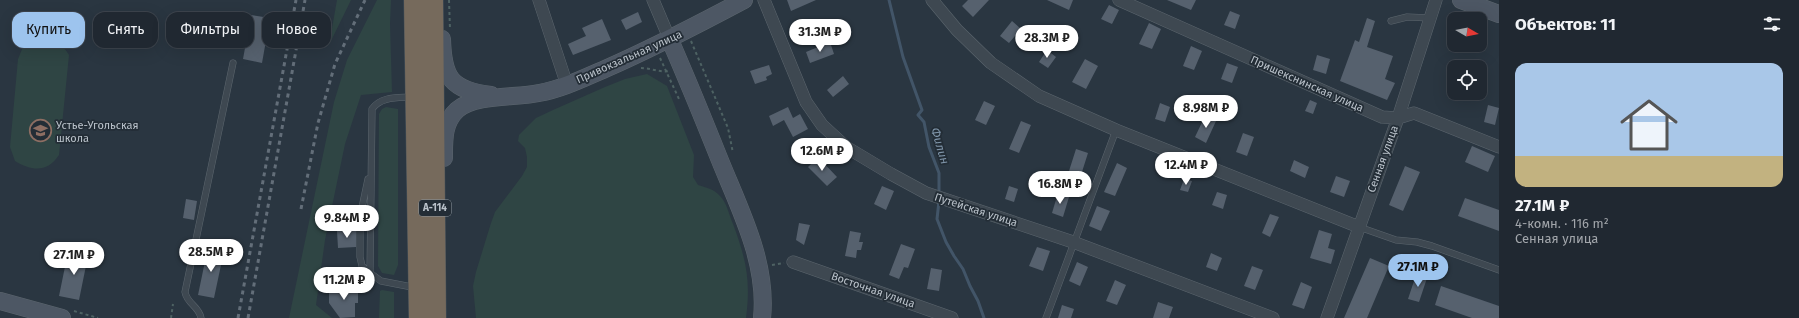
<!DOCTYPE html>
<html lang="ru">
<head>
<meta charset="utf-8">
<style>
	:root { --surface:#202831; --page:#2d343d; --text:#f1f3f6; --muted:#a2a6ab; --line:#3d444d; --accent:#9dc4ee }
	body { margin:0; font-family:"Fira Sans",sans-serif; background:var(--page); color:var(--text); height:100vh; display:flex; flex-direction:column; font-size:15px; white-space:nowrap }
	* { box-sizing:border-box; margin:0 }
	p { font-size:13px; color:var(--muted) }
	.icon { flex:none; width:22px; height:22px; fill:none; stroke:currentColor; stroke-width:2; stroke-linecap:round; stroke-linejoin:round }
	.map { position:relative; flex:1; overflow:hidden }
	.details { display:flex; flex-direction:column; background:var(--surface); width:300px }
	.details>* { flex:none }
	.hud { position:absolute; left:12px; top:12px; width:380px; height:36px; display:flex; gap:8px }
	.needle { width:26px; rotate:99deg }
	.controls { position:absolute; left:1447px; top:12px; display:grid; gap:8px }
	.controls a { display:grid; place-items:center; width:40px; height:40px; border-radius:8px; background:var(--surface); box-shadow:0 4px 16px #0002,0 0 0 1px var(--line); font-size:20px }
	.price { position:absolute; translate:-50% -34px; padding:0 9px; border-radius:14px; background:#fff; color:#222; font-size:13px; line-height:26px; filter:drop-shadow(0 1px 2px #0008) }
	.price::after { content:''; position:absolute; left:50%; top:24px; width:12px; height:9px; margin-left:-6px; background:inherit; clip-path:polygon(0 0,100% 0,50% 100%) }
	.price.active { background:var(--accent); color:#111 }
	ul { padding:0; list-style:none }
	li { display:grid; align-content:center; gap:8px; height:212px; padding:0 16px }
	li span { display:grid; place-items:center; height:124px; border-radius:12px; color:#555 }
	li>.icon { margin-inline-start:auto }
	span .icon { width:72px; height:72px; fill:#fffc; stroke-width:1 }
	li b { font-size:17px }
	h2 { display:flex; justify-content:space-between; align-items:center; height:48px; padding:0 16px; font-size:17px }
	.pill { padding:0 14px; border-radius:12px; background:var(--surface); box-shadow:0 4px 16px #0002,0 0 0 1px var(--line); font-size:14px; line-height:36px }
	.pill.active { background:var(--accent); color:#111 }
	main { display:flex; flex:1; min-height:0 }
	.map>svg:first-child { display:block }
	.green { fill:#2f4544 }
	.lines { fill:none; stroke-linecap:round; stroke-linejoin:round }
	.stream { stroke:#425568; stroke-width:3 }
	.building { fill:#56616e }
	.lane-casing { stroke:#5c666e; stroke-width:7 }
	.street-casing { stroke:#5c666e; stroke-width:13 }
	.secondary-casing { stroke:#5c666e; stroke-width:18 }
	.highway-casing { stroke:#49535b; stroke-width:23 }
	.path { stroke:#4e6263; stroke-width:2; stroke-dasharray:3 3; stroke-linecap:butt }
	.lane { stroke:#3e4851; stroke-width:6 }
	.street { stroke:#3e4851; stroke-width:12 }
	.secondary { stroke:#4d5764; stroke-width:17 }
	.highway { stroke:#766a5c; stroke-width:22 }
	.rail { stroke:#636e79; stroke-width:3; stroke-dasharray:4 4; stroke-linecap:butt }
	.labels { text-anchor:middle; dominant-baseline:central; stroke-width:3.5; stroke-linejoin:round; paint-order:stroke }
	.shield { fill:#232d36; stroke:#8d969e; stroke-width:1 }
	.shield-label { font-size:10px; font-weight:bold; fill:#bbc3cb }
	.street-label { font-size:11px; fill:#bbc3cb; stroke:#232d36 }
	.poi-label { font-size:11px; fill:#bbc3cb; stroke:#232d36; text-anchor:start }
	.water-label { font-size:12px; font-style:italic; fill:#8096aa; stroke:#232d36 }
</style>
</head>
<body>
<main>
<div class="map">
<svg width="1499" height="318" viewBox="0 0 1499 318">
	<rect width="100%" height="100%" fill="#2a3641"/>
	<!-- green -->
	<path class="green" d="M 338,0 L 351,0 L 329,45 L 337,0 Z
		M 377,0 L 391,0 L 390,24 L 392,92 L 361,95 L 345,144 L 325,240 L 316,305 L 332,318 L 289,318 L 334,102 L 347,60 Z
		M 36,39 C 52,38 61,42 69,55 L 59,155 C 47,173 32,171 15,161 L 10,147 L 18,59 L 23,47 Z
		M 647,74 L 667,86 L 694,155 L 693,177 L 698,185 C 707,188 714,189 720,196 C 727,203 729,215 733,224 C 746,259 751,280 746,318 L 476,318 L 473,286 L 476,272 L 491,223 L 495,212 L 522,176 L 527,167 L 527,157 L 525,148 L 518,141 L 519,135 L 536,118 L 553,110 L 605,87 L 625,79 Z
		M 386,107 L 398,109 L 398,265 L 394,275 L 382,273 L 378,266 L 379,114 L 382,109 Z
		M 382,290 L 394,292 L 394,318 L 379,318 L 380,291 Z"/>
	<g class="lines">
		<!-- stream -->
		<path class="stream" d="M 889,0 L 903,57 L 922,110 L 918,115 L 924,122 L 929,147 L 939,173 L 939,193
			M 939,201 L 937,219 L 946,242 L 954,256 L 963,269 L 970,286 L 978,301 L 984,318"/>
	</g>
	<!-- building -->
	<path class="building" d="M 787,0 L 816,0 L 791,11 Z
		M 968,0 L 989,0 L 973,17 L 962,6 Z
		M 1047,0 L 1073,0 L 1069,10 Z
		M 1167,0 L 1196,0 L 1191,10 Z
		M 1109,5 L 1119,10 L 1112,24 L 1101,19 Z
		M 1230,11 L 1240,15 L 1235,29 L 1224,25 Z
		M 638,12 L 642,22 L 626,30 L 621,20 Z
		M 251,15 L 270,18 L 262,63 L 243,59 Z
		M 1367,18 L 1375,21 L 1367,47 L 1393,56 L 1385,79 L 1395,83 L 1387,100 L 1340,81 L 1355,40 L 1359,42 Z
		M 602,19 L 611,40 L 573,55 L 568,44 L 586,36 L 582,28 Z
		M 1012,21 L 1021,29 L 1009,43 L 1000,36 Z
		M 1149,23 L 1161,29 L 1152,49 L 1139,44 Z
		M 830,42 L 834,54 L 810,63 L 806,52 Z
		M 1191,46 L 1202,51 L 1194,70 L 1183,66 Z
		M 1047,50 L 1056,57 L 1048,68 L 1039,62 Z
		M 1317,55 L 1330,59 L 1326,74 L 1313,70 Z
		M 1085,59 L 1098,66 L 1086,89 L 1072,82 Z
		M 1227,63 L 1238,67 L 1232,83 L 1221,79 Z
		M 769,65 L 772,74 L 766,77 L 767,80 L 755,84 L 750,71 Z
		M 843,76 L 849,84 L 833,97 L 827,90 Z
		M 1310,100 L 1317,103 L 1313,114 L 1305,111 Z
		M 984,101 L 995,106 L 986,125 L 975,120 Z
		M 1160,103 L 1170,107 L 1165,122 L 1155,119 Z
		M 1488,105 L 1499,108 L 1495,125 L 1484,122 Z
		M 788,107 L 793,118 L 800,114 L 808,129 L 793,137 L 784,120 L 773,126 L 769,116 Z
		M 1205,116 L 1216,121 L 1206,143 L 1195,137 Z
		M 1021,121 L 1031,125 L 1019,153 L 1009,149 Z
		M 1243,133 L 1254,137 L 1247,156 L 1236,152 Z
		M 1472,146 L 1495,156 L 1488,172 L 1465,162 Z
		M 1076,149 L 1088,153 L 1081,175 L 1069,171 Z
		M 818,157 L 837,177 L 827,186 L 808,167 Z
		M 1294,160 L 1309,167 L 1305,178 L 1290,171 Z
		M 1117,163 L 1127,168 L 1115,196 L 1104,192 Z
		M 1405,166 L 1420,172 L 1403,211 L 1389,205 Z
		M 1336,176 L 1350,181 L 1344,197 L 1330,192 Z
		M 1184,179 L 1192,181 L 1188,192 L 1180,190 Z
		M 882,186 L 894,191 L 886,210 L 874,204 Z
		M 1009,186 L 1018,189 L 1014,202 L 1005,199 Z
		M 1217,192 L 1227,195 L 1223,209 L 1212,205 Z
		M 1058,193 L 1069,197 L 1063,217 L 1052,213 Z
		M 1465,198 L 1499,210 L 1499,231 L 1458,216 Z
		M 186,199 L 197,201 L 194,220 L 183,218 Z
		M 1097,206 L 1110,211 L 1101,231 L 1089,226 Z
		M 1270,214 L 1279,217 L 1270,237 L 1262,233 Z
		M 799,223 L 810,225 L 804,245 L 796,240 Z
		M 1319,230 L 1332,234 L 1328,248 L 1335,250 L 1331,264 L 1310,258 Z
		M 337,231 L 356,231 L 356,247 L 338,248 Z
		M 850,231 L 861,233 L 859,242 L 863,242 L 861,250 L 857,250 L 856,258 L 845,256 Z
		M 901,244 L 915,249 L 908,268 L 904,267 L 899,279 L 889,275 Z
		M 208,247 L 224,251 L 214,298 L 198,295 Z
		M 1037,247 L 1050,251 L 1043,271 L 1029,266 Z
		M 68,252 L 88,256 L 79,300 L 59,296 Z
		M 1211,253 L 1222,258 L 1217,271 L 1206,267 Z
		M 1370,258 L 1389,266 L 1367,318 L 1344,318 Z
		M 1077,262 L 1088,267 L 1080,286 L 1069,281 Z
		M 1252,266 L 1263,270 L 1255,290 L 1244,286 Z
		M 931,268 L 942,270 L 939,291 L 927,289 Z
		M 1416,275 L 1427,278 L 1419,302 L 1408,299 Z
		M 1115,280 L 1126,285 L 1117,305 L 1106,301 Z
		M 1301,282 L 1312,287 L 1304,309 L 1292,305 Z
		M 1441,286 L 1499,306 L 1499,318 L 1472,318 L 1435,305 Z
		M 329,288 L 358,288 L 358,303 L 355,303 L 355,317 L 340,318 L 329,303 Z
		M 1158,302 L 1173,307 L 1169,318 L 1153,318 Z
		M 1062,305 L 1074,309 L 1071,318 L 1058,318 Z"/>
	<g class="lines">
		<defs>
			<path id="lane" d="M 1391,21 L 1407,17 L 1431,18
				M 412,97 C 398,98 381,96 372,109 L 370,273 L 381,281 L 417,288
				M 368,179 L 360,217 L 360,257 L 362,266 L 370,273
				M 1359,227 L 1396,240 L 1417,242 L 1432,246 L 1499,270
				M 201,318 C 199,306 187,304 185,292 L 233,63
				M 1046,318 L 1116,130"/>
			<path id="street" d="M 539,0 L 567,85
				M 653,0 L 670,40
				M 764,0 L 806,102 L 822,125 L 846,147 L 891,174 L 926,193 L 1073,242 L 1273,318
				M 932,0 L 957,30 L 991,63 L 1039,96 L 1116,130 L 1359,227
				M 1119,0 L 1382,117 L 1398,118 L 1414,113 L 1499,147
				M 793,262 L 952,318
				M 1327,318 L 1398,118 L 1436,0"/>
			<path id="secondary" d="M 1461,0 L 1499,14
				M 442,39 C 443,78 451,90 491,95
				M 670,40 C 687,79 703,118 719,158 C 739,208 768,262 762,318
				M 444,158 C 444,141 443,123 457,110 C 475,94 516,98 539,93 C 562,89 584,78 605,69 C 653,48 697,25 744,0
				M 0,301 L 62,318"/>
			<path id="highway" d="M 415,0 L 420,318
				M 432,0 L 435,318"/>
		</defs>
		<!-- lane casing -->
		<use href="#lane" class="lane-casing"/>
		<!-- street casing -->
		<use href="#street" class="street-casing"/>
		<!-- secondary casing -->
		<use href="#secondary" class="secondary-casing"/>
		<!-- highway casing -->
		<use href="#highway" class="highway-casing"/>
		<!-- path -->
		<path class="path" d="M 449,0 L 450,29
			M 691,41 L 728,128 L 733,153
			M 660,58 L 679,99
			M 641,68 C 650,68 661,73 670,71
			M 772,265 L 784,263
			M 74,311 L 98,318
			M 171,318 L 173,304"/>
		<!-- lane -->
		<use href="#lane" class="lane"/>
		<!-- street -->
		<use href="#street" class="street"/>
		<!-- secondary -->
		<use href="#secondary" class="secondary"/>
		<!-- highway -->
		<use href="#highway" class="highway"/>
		<!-- rail -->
		<path class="rail" d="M 301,209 L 318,123 L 335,64 L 365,0
			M 238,318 L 296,0
			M 248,318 L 305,0"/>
	</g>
	<!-- icons -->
	<defs>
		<symbol id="school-ring" viewBox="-11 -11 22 22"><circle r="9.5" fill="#232d36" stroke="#8d6e63" stroke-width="1.5"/><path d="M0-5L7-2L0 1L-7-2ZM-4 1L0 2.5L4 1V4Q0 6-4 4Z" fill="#8d6e63"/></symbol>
	</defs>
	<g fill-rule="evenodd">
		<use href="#school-ring" x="28" y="118" width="25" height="25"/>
	</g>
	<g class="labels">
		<!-- shield labels -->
		<rect class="shield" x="419" y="200" width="32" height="16" rx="3"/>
		<g class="shield-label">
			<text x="435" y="208">А-114</text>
		</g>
		<!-- street labels -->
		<g class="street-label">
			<text transform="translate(629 57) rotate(-24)">Привокзальная улица</text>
			<text transform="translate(1307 84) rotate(24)">Пришекснинская улица</text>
			<text transform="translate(1383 159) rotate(-70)">Сенная улица</text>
			<text transform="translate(976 210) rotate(18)">Путейская улица</text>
			<text transform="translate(873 290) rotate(19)">Восточная улица</text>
		</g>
		<!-- poi labels -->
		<g class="poi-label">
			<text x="56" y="125">Устье-Угольская<tspan x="56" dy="13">школа</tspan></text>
		</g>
		<!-- water labels -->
		<g class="water-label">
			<text transform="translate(940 146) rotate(74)">Филин</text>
		</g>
	</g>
</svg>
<div class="controls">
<a><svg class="needle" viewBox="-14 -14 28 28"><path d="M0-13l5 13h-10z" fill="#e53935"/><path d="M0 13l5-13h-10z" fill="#a2a6ab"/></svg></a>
<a><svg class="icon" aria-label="locate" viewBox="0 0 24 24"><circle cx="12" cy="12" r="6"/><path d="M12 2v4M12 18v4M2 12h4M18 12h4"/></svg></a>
</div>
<b class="price" style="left:820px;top:53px">31.3M ₽</b>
<b class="price" style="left:1047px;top:59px">28.3M ₽</b>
<b class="price" style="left:1206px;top:129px">8.98M ₽</b>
<b class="price" style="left:822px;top:172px">12.6M ₽</b>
<b class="price" style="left:1186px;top:186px">12.4M ₽</b>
<b class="price" style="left:1060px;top:205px">16.8M ₽</b>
<b class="price" style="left:347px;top:239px">9.84M ₽</b>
<b class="price" style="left:211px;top:273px">28.5M ₽</b>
<b class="price" style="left:74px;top:276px">27.1M ₽</b>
<b class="price active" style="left:1418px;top:288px">27.1M ₽</b>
<b class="price" style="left:344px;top:301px">11.2M ₽</b>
<div class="hud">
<a class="pill active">Купить</a>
<a class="pill">Снять</a>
<a class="pill">Фильтры</a>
<a class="pill">Новое</a>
</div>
</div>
<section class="details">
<h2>Объектов: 11<svg class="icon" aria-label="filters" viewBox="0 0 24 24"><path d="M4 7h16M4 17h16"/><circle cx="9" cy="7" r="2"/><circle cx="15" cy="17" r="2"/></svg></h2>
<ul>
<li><span style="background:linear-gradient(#a9c7e8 75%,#c2b280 0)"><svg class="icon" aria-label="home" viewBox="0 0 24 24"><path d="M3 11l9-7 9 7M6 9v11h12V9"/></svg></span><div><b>27.1M ₽</b><p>4-комн. · 116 m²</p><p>Сенная улица</p></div></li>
</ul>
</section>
</main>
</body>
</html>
